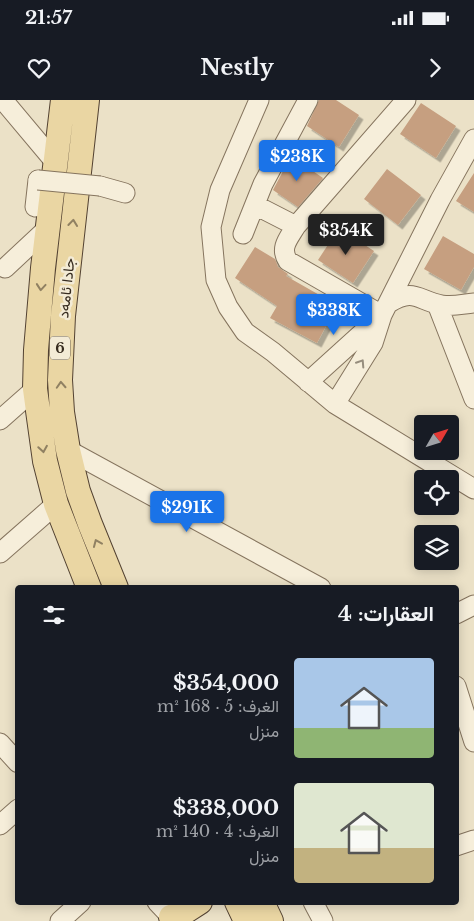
<!DOCTYPE html>
<html lang="ar">
<head>
<meta charset="utf-8">
<style>
	:root { --surface:#171b24; --page:#242831; --text:#f1f3f6; --muted:#9ea1a6; --accent:#1a73e8 }
	body { margin:0; font-family:"Libre Baskerville",Vazirmatn,serif; background:var(--page); color:var(--text); direction:rtl; height:100vh; display:flex; flex-direction:column; font-size:19px; white-space:nowrap }
	* { box-sizing:border-box; margin:0 }
	p { font-size:16px; color:var(--muted) }
	.icon { flex:none; width:28px; height:28px; fill:none; stroke:currentColor; stroke-width:2; stroke-linecap:round; stroke-linejoin:round }
	.map { position:relative; flex:1; overflow:hidden; direction:ltr }
	.side { position:absolute; left:15px; top:485px; width:444px; height:320px; display:flex; flex-direction:column; background:var(--surface); border-radius:5px; box-shadow:0 2px 12px #0003; direction:rtl }
	.side>* { flex:none }
	.needle { width:32px; rotate:51deg }
	.fabs { position:absolute; left:414px; top:315px; display:grid; gap:10px }
	.fabs a { display:grid; place-items:center; width:45px; height:45px; border-radius:5px; background:var(--surface); box-shadow:0 2px 12px #0003; font-size:25px }
	.price { position:absolute; translate:-50% -42px; padding:0 11px; border-radius:5px; background:var(--accent); color:#fff; font-size:16px; line-height:32px; filter:drop-shadow(0 1px 2px #0008) }
	.price::after { content:''; position:absolute; left:50%; top:30px; width:15px; height:11px; margin-left:-8px; background:inherit; clip-path:polygon(0 0,100% 0,50% 100%) }
	.price.selected { background:#222; color:#fff }
	ul { padding:0; list-style:none }
	li { display:flex; align-items:center; gap:15px; height:125px; padding:0 25px }
	li span { display:grid; place-items:center; flex:none; width:140px; height:100px; border-radius:5px; color:#555 }
	li>.icon { margin-inline-start:auto }
	span .icon { width:60px; height:60px; fill:#fffc; stroke-width:1 }
	li b { font-size:21px }
	h2 { display:flex; justify-content:space-between; align-items:center; height:60px; padding:0 25px; font-size:21px }
	.status { display:flex; justify-content:space-between; align-items:center; height:35px; padding:0 25px; background:var(--surface); direction:ltr }
	.status svg { height:14px; fill:currentColor }
	header { display:flex; justify-content:space-between; align-items:center; height:65px; padding:0 25px; background:var(--surface); font-size:22px; font-weight:700 }
	.map>svg:first-child { display:block }
	.building { fill:#c69f80; filter:url(#shadow) }
	.lines { fill:none; stroke-linecap:round; stroke-linejoin:round }
	.minor-casing { stroke:#85745e; stroke-width:21 }
	.major-casing { stroke:#534232; stroke-width:26 }
	.minor { stroke:#f6eeda; stroke-width:19 }
	.major { stroke:#ead6a3; stroke-width:24 }
	.minor-bridge-casing { stroke:#85745e; stroke-width:21; stroke-linecap:butt }
	.minor-bridge { stroke:#f6eeda; stroke-width:19 }
	.oneway { stroke:#908162 }
	.oneway2 { stroke:#968d7d }
	.labels { text-anchor:middle; dominant-baseline:central; stroke-width:5; stroke-linejoin:round; paint-order:stroke }
	.shield { fill:#f3ebd6; stroke:#6f6557; stroke-width:1 }
	.shield-label { font-size:14px; font-weight:bold; fill:#372c20 }
	.street-label { font-size:15px; fill:#372c20; stroke:#f3ebd6 }
</style>
</head>
<body>
<div class="status"><b>21:57</b><svg viewBox="0 0 49 12"><path d="M0 12V9h3v3zM5 12V6h3v6zM10 12V3h3v9zM15 12V0h3v12zM26 1h20v11H26zM47 4h2v5h-2z"/></svg></div>
<header><svg class="icon" aria-label="forward" viewBox="0 0 24 24"><path d="M9 5l7 7-7 7"/></svg>Nestly<svg class="icon" aria-label="heart" viewBox="0 0 24 24"><path d="M12 20l-8-8c-3-5 5-10 8-4 3-6 11-1 8 4z"/></svg></header>
<div class="map">
<svg width="474" height="821" viewBox="0 0 474 821">
	<defs>
		<filter id="shadow"><feDropShadow dx="4.5" dy="4.5" stdDeviation="0" flood-color="#0004"/></filter>
	</defs>
	<rect width="100%" height="100%" fill="#ebe1c7"/>
	<!-- building -->
	<path class="building" d="M 319,0 L 336,0 L 359,15 L 339,47 L 307,26 Z
		M 421,3 L 456,26 L 436,58 L 400,34 Z
		M 291,56 L 323,78 L 298,107 L 273,90 Z
		M 387,69 L 421,95 L 398,125 L 364,99 Z
		M 474,73 L 474,112 L 456,101 Z
		M 339,128 L 374,151 L 353,183 L 318,160 Z
		M 443,136 L 474,154 L 474,167 L 461,190 L 424,169 Z
		M 255,147 L 275,159 L 278,167 L 288,174 L 286,176 L 337,205 L 317,243 L 270,218 L 277,206 L 235,178 Z"/>
	<g class="lines">
		<defs>
			<path id="minor" d="M 3,0 L 55,62
				M 259,0 L 220,90 L 211,127 L 216,180 L 228,207 L 245,232 L 273,252 L 335,304 L 474,389
				M 100,86 L 125,93
				M 255,105 L 296,126
				M 35,107 L 38,80
				M 243,134 L 263,84 L 308,0
				M 5,168 L 49,127
				M 389,203 C 415,187 418,201 442,205 C 453,207 463,204 474,203
				M 437,204 L 474,299
				M 382,215 L 288,161 C 279,148 289,138 296,126 L 406,0
				M 308,282 L 382,215
				M 335,304 L 373,243 L 382,215 L 440,100 L 474,39
				M 0,320 L 35,289
				M 68,350 L 321,488
				M 0,453 L 56,404
				M 456,514 L 474,505
				M 456,586 L 474,642
				M 0,643 L 18,663
				M 0,725 L 18,709
				M 456,746 L 474,740
				M 157,802 L 175,821
				M 313,802 L 323,821
				M 60,821 L 81,802"/>
			<path id="major" d="M 63,0 L 43,168 L 36,250 L 35,289 L 45,361 L 56,404 L 89,488
				M 87,0 L 63,216 L 60,280 L 62,312 L 68,350 L 78,391 L 90,424 L 116,488
				M 237,802 L 246,821
				M 262,802 L 271,821
				M 171,817 L 186,811 L 200,802"/>
		</defs>
		<!-- minor casing -->
		<use href="#minor" class="minor-casing"/>
		<!-- major casing -->
		<use href="#major" class="major-casing"/>
		<!-- minor -->
		<use href="#minor" class="minor"/>
		<!-- major -->
		<use href="#major" class="major"/>
		<defs>
			<path id="minor-bridge" d="M 38,80 L 100,86"/>
		</defs>
		<!-- minor-bridge casing -->
		<use href="#minor-bridge" class="minor-bridge-casing"/>
		<!-- minor-bridge -->
		<use href="#minor-bridge" class="minor-bridge"/>
	</g>
	<!-- one-way arrows -->
	<defs><path id="oneway-chevron" d="M-2-3.5L2.5 0L-2 3.5" fill="none" stroke-width="1.6" stroke-linecap="round" stroke-linejoin="round" transform="scale(1.25)"/></defs>
	<g class="oneway">
		<use href="#oneway-chevron" transform="translate(73 123) rotate(-84)"/>
		<use href="#oneway-chevron" transform="translate(41 187) rotate(95)"/>
		<use href="#oneway-chevron" transform="translate(61 285) rotate(-93)"/>
		<use href="#oneway-chevron" transform="translate(43 349) rotate(81)"/>
		<use href="#oneway-chevron" transform="translate(97 443) rotate(-113)"/>
	</g>
	<use class="oneway2" href="#oneway-chevron" transform="translate(361 263) rotate(-57)"/>
	<g class="labels">
		<!-- shield labels -->
		<rect class="shield" x="50" y="236.5" width="20" height="23" rx="4"/>
		<g class="shield-label">
			<text x="60" y="248">6</text>
		</g>
		<!-- street labels -->
		<g class="street-label">
			<text transform="translate(66 188) rotate(-84)">جادا ئامەد</text>
		</g>
	</g>
</svg>
<div class="fabs">
<a><svg class="needle" viewBox="-14 -14 28 28"><path d="M0-13l5 13h-10z" fill="#e53935"/><path d="M0 13l5-13h-10z" fill="#9ea1a6"/></svg></a>
<a><svg class="icon" aria-label="locate" viewBox="0 0 24 24"><circle cx="12" cy="12" r="6"/><path d="M12 2v4M12 18v4M2 12h4M18 12h4"/></svg></a>
<a><svg class="icon" aria-label="layers" viewBox="0 0 24 24"><path d="M12 4l9 5-9 5-9-5zM3 14l9 5 9-5"/></svg></a>
</div>
<b class="price" style="left:297px;top:82px">$238K</b>
<b class="price selected" style="left:346px;top:156px">$354K</b>
<b class="price" style="left:334px;top:236px">$338K</b>
<b class="price" style="left:187px;top:433px">$291K</b>
<section class="side">
<h2>العقارات: 4<svg class="icon" aria-label="filters" viewBox="0 0 24 24"><path d="M4 7h16M4 17h16"/><circle cx="9" cy="7" r="2"/><circle cx="15" cy="17" r="2"/></svg></h2>
<ul>
<li><span style="background:linear-gradient(#a9c7e8 70%,#8fb573 0)"><svg class="icon" aria-label="home" viewBox="0 0 24 24"><path d="M3 11l9-7 9 7M6 9v11h12V9"/></svg></span><div><b>$354,000</b><p>الغرف: 5 · 168 m²</p><p>منزل</p></div></li>
<li><span style="background:linear-gradient(#dfe7d0 65%,#c2b280 0)"><svg class="icon" aria-label="home" viewBox="0 0 24 24"><path d="M3 11l9-7 9 7M6 9v11h12V9"/></svg></span><div><b>$338,000</b><p>الغرف: 4 · 140 m²</p><p>منزل</p></div></li>
</ul>
</section>
</div>
</body>
</html>
